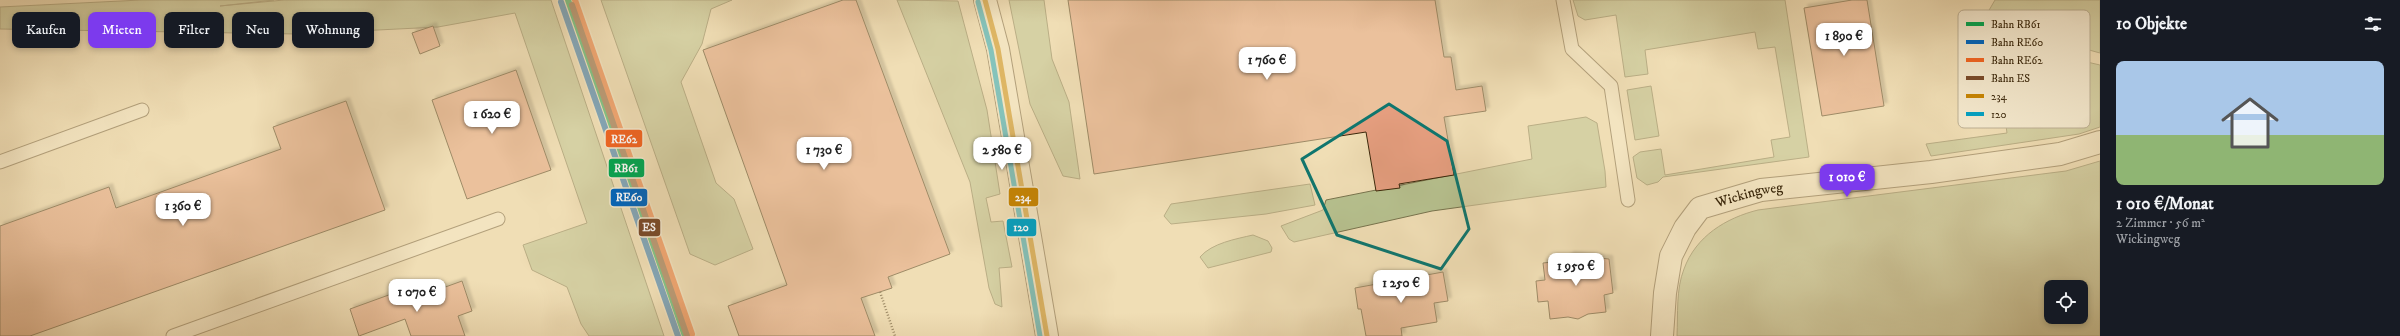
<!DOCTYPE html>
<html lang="de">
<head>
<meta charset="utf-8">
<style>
	:root { --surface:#171b24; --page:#20242c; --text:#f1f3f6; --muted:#9ea1a6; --accent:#7c3aed }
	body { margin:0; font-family:"IM FELL DW Pica",serif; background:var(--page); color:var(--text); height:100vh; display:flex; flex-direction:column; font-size:15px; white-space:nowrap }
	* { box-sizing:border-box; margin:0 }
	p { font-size:13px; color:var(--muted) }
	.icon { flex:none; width:22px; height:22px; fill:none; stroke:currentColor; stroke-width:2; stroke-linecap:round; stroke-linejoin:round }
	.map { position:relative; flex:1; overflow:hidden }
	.panel { display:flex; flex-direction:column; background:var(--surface); width:300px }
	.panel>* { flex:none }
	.top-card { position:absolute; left:12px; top:12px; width:380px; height:36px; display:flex; gap:8px }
	.controls { position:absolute; left:2044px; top:280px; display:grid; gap:8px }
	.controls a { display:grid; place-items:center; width:44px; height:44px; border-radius:8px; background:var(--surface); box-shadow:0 2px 6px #0003; font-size:20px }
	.price { position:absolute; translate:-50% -34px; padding:0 9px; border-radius:8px; background:#fff; color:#222; font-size:13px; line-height:26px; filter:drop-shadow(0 1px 2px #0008) }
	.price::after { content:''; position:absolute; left:50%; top:24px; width:12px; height:9px; margin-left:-6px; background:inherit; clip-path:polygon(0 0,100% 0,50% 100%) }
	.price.current { background:var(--accent); color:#fff }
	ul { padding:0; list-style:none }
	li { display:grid; align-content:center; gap:8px; height:212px; padding:0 16px }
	li span { display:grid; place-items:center; height:124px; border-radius:8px; color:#555 }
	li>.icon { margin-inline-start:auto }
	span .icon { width:72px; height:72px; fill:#fffc; stroke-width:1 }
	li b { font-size:17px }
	h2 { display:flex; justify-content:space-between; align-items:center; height:48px; padding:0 16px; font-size:17px }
	.tag { padding:0 14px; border-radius:8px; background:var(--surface); box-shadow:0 2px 6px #0003; font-size:14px; line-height:36px }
	.tag.current { background:var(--accent); color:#fff }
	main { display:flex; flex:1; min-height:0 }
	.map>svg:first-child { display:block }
	.green { fill:#b7c290; stroke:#78744e; fill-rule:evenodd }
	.building { fill:#e59e7f; stroke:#3a270b; filter:url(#shadow) }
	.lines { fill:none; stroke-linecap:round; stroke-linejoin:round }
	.service-casing { stroke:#685536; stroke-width:15 }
	.minor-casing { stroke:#685536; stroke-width:24 }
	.path { stroke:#3a270b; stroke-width:2.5; stroke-dasharray:1 2; stroke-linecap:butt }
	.service { stroke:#f5eacf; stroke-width:13 }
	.minor { stroke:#f5eacf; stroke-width:22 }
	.bus-1-casing { stroke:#f5eacf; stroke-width:8 }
	.bus-2-casing { stroke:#f5eacf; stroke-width:8 }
	.bus-1 { stroke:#c88603; stroke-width:5 }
	.bus-2 { stroke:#03a2c4; stroke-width:5 }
	.rail-1-casing { stroke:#f5eacf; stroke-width:9 }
	.rail-2-casing { stroke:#f5eacf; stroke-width:9 }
	.rail-3-casing { stroke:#f5eacf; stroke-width:9 }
	.rail-4-casing { stroke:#f5eacf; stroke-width:9 }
	.rail-1 { stroke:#00a651; stroke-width:6 }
	.rail-2 { stroke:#0065bd; stroke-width:6 }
	.rail-3 { stroke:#f26522; stroke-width:6 }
	.rail-4 { stroke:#7a4b2a; stroke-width:6 }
	.marked { fill:none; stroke:#0f766e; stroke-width:3; stroke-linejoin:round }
	.labels { text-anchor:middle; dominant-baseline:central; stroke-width:3.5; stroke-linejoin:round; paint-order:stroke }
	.street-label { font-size:14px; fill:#3a270b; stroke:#f5eacf }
	.key { fill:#f5eacf; stroke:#bdb094; stroke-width:1 }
	.key-label { font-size:11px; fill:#3a270b }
	.line-badge { stroke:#f5eacf; stroke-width:1.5 }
	.badge-label { font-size:11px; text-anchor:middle; font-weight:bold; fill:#fff }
</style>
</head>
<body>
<main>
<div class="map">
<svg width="2100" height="336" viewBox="0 0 2100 336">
	<defs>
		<filter id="shadow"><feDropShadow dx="3.5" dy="-3.5" stdDeviation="1" flood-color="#0004"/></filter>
	</defs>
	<rect width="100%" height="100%" fill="#f0deb5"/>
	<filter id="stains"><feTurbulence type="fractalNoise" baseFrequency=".005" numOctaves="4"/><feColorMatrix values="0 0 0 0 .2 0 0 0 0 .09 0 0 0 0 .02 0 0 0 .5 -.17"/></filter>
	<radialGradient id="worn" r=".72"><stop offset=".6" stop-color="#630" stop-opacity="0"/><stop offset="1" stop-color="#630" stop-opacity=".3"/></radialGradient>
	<!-- green -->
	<path class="green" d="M 141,0 L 274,0 L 220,6 L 284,0 L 551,0 L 664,336 L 589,336 L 581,324 L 567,287 L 532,270 L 523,245 L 587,223 L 515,13 L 438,27 L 297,34 L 0,29 L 0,7 Z
		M 601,0 L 732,0 L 711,9 L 702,44 L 681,82 L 716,183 L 734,199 L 753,249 L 715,265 L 690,254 Z
		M 897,0 L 958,1 L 987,110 L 1000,194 L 986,198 L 991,222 L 1003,221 L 1012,267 L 999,268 L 1002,307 L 995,304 L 989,288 L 970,182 Z
		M 1009,0 L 1044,0 L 1052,59 L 1069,102 L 1080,179 L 1063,176 L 1030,104 Z
		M 1573,0 L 1785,0 L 1809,157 L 1663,177 L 1658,182 L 1647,185 L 1637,178 L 1633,157 L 1640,152 L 1661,149 L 1665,175 L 1774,157 L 1771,140 L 1790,137 L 1775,47 L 1758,49 L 1755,32 L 1645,50 L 1648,74 L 1625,77 L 1616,15 L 1585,20 L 1578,16 Z
		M 1995,0 L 2100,0 L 2100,53 L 2013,29 L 1994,21 L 1988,12 Z
		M 1976,32 L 2022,47 L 2100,65 L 2100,127 L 2079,134 L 1931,156 L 1926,144 L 2007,133 L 1997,60 L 1973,37 Z
		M 1651,86 L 1659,136 L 1635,140 L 1627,90 Z
		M 1586,117 L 1597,123 L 1605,171 L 1606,187 L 1432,211 L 1294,242 L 1289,239 L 1281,226 L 1323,210 L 1326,200 L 1532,159 L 1528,126 Z
		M 2100,161 L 2100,336 L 1677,336 C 1678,314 1676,289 1684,269 C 1696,236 1726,218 1758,210 L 2066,171 ZM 2051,287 L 2081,287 L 2081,317 L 2051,317 Z
		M 1310,184 L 1315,205 L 1266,214 L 1171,224 L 1164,216 L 1171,204 Z
		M 1253,235 L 1268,241 L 1272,248 L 1271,252 L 1208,268 L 1200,257 C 1212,243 1236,239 1253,235 Z"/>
	<!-- building -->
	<path class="building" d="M 843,0 L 856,0 L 950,254 L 888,277 L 892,288 L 861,298 L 875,336 L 739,336 L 728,306 L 787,285 L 703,50 Z
		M 1068,0 L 1435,0 L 1444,57 L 1451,57 L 1456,90 L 1482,86 L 1486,111 L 1444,117 L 1454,175 L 1399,184 L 1400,188 L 1376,191 L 1366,132 L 1094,174 Z
		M 1852,0 L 1867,0 L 1884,106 L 1822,116 L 1804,8 Z
		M 433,26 L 440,46 L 420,54 L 412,33 Z
		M 516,70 L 551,170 L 467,199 L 432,100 Z
		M 346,101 L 385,210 L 30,336 L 0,336 L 0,226 L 109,187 L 116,208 L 281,149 L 273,127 Z
		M 1571,255 L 1609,259 L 1613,293 L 1604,295 L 1606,312 L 1588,314 L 1578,319 L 1568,317 L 1550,319 L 1548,301 L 1538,302 L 1536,281 L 1545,280 L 1543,263 L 1562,261 Z
		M 1443,272 L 1448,301 L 1434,303 L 1437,322 L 1401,328 L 1402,336 L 1366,336 L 1361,309 L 1358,309 L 1355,288 Z
		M 462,281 L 472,311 L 458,316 L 465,336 L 411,336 L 405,319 L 359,336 L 350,309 L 397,292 L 401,303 Z"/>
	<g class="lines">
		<defs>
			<path id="service" d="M 1563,0 L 1572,49 L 1611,86 L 1628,200
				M 0,162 L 142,110
				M 173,336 L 498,219"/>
			<g id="minor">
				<path d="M 985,0 L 998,49 L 1047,336"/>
				<path id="s1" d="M 1662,336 L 1665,293 L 1671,256 L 1685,228 L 1700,208 L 1761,190 L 1931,172 L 2060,154 L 2100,142"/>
			</g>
		</defs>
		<!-- service casing -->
		<use href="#service" class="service-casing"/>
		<!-- minor casing -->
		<use href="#minor" class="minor-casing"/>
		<!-- path -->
		<path class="path" d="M 880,292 L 895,336"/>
		<!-- service -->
		<use href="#service" class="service"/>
		<!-- minor -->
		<use href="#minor" class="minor"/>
		<defs>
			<path id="bus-1" d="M 985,0 L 998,49 L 1047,336"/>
			<path id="bus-2" d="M 978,2 L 991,50 L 1040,336"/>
		</defs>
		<!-- bus-1 casing -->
		<use href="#bus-1" class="bus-1-casing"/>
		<!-- bus-2 casing -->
		<use href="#bus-2" class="bus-2-casing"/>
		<!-- bus-1 -->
		<use href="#bus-1" class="bus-1"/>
		<!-- bus-2 -->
		<use href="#bus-2" class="bus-2"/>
		<defs>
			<path id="rail-1" d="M 568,0 L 685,336"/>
			<path id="rail-2" d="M 561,2 L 678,336"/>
			<path id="rail-3" d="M 575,0 L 692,334"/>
			<path id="rail-4" d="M 572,5 L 687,336"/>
		</defs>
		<!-- rail-1 casing -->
		<use href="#rail-1" class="rail-1-casing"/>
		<!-- rail-2 casing -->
		<use href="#rail-2" class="rail-2-casing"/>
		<!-- rail-3 casing -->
		<use href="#rail-3" class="rail-3-casing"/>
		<!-- rail-4 casing -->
		<use href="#rail-4" class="rail-4-casing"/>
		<!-- rail-1 -->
		<use href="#rail-1" class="rail-1"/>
		<!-- rail-2 -->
		<use href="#rail-2" class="rail-2"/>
		<!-- rail-3 -->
		<use href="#rail-3" class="rail-3"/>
		<!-- rail-4 -->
		<use href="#rail-4" class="rail-4"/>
	</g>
	<!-- marked area -->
	<path d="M0 0H2100V336H0ZM 1389,104 L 1447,141 L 1469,229 L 1441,269 L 1337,235 L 1302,159 Z" fill="#f0deb5" fill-opacity=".55" fill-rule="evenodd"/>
	<path class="marked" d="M 1389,104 L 1447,141 L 1469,229 L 1441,269 L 1337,235 L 1302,159 Z"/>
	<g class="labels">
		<!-- street labels -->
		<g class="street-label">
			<text stroke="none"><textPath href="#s1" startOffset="188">Wickingweg</textPath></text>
		</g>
	</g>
	<!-- legend -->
	<rect x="1958" y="10" width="132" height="118" rx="6" class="key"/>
	<rect x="1966" y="22" width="18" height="4" fill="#00a651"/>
	<rect x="1966" y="40" width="18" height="4" fill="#0065bd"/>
	<rect x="1966" y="58" width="18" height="4" fill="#f26522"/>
	<rect x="1966" y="76" width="18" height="4" fill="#7a4b2a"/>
	<rect x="1966" y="94" width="18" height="4" fill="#c88603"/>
	<rect x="1966" y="112" width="18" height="4" fill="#03a2c4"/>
	<g class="key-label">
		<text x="1991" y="28">Bahn RB61</text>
		<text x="1991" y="46">Bahn RE60</text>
		<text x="1991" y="64">Bahn RE62</text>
		<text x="1991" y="82">Bahn ES</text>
		<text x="1991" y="100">234</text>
		<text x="1991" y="118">120</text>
	</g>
	<g class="line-badge">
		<rect x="605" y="129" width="38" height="19" rx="4" fill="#f26522"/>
		<rect x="608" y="158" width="37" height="20" rx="4" fill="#00a651"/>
		<rect x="1008" y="187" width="31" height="20" rx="4" fill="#c88603"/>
		<rect x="610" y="188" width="38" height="19" rx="4" fill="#0065bd"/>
		<rect x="638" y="218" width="23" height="19" rx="4" fill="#7a4b2a"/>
		<rect x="1006" y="218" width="31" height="19" rx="4" fill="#03a2c4"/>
	</g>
	<g class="badge-label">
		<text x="624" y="143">RE62</text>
		<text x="626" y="172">RB61</text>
		<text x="1023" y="201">234</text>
		<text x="629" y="201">RE60</text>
		<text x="649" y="231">ES</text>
		<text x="1021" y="231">120</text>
	</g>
	<rect width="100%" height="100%" filter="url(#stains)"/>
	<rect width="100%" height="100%" fill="url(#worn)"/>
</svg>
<div class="controls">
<a><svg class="icon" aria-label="locate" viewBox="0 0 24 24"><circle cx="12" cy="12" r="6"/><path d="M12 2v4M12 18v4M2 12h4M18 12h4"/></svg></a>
</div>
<b class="price" style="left:1844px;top:57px">1 890 €</b>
<b class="price" style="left:1267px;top:81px">1 760 €</b>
<b class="price" style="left:492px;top:135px">1 620 €</b>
<b class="price" style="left:824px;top:171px">1 730 €</b>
<b class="price" style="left:1002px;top:171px">2 580 €</b>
<b class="price current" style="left:1847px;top:198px">1 010 €</b>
<b class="price" style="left:183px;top:227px">1 360 €</b>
<b class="price" style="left:1576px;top:287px">1 950 €</b>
<b class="price" style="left:1401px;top:304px">1 250 €</b>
<b class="price" style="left:417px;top:313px">1 070 €</b>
<div class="top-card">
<a class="tag">Kaufen</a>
<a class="tag current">Mieten</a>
<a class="tag">Filter</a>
<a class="tag">Neu</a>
<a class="tag">Wohnung</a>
</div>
</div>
<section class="panel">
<h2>10 Objekte<svg class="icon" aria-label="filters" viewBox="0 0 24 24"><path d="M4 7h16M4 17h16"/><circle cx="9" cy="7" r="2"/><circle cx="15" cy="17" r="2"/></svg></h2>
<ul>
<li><span style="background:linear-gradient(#a9c7e8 60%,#8fb573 0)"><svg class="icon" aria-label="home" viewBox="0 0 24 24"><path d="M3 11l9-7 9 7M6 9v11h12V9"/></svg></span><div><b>1 010 €/Monat</b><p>2 Zimmer · 56 m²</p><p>Wickingweg</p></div></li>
</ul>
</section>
</main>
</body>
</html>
